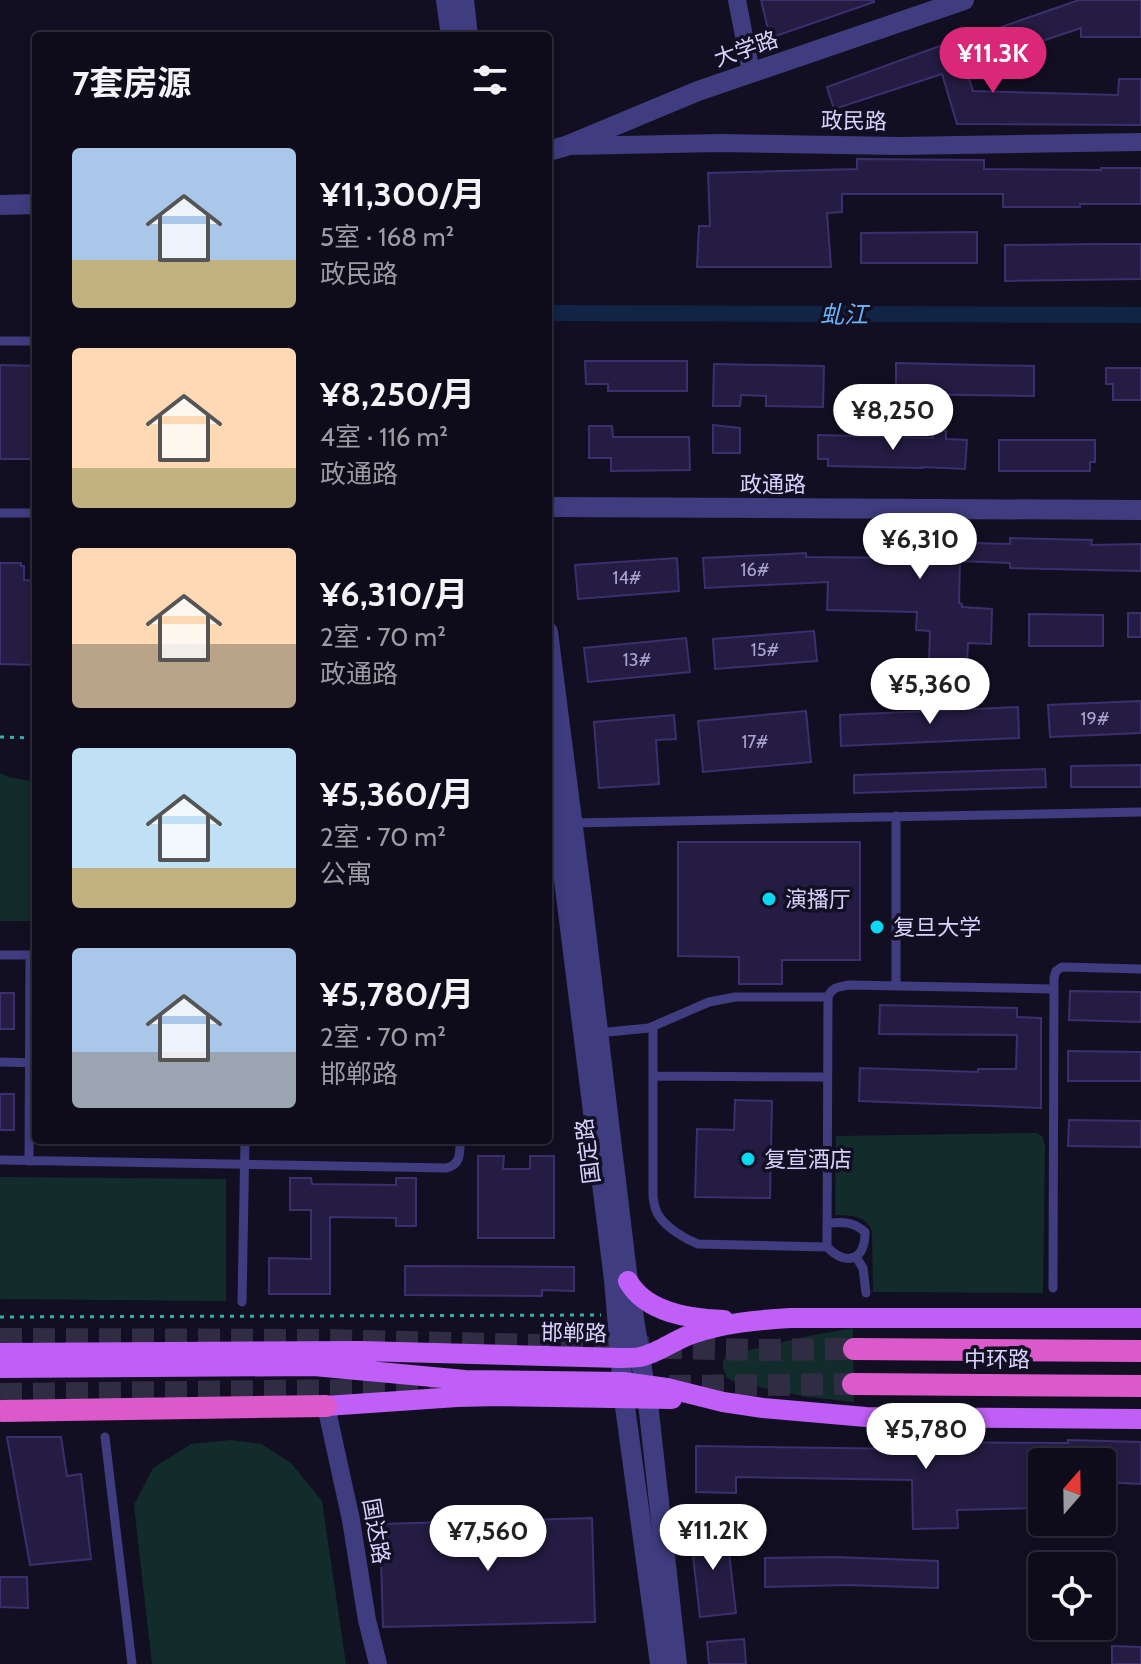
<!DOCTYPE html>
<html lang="zh">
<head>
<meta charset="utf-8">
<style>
	:root { --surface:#0e0b1a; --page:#171423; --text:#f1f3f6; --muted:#9b9ba2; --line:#2e2b39; --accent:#db2777 }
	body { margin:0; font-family:Cabin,"Noto Sans SC",sans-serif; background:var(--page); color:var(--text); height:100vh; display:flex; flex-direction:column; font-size:30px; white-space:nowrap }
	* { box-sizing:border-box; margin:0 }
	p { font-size:26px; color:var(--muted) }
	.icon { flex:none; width:44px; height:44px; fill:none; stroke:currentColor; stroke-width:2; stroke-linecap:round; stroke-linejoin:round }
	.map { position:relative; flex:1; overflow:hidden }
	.drawer { position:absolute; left:32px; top:32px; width:520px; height:1112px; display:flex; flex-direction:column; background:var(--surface); border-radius:8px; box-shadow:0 4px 12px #0003,0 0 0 2px var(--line) }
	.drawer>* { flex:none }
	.needle { width:52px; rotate:20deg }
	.tools { position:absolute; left:1028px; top:1448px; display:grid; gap:16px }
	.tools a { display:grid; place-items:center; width:88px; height:88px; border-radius:8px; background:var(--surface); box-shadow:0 4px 12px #0003,0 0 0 2px var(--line); font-size:40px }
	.price { position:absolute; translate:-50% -68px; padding:0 18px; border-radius:28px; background:#fff; color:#222; font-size:26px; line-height:52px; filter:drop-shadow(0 2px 4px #0008) }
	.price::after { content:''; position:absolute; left:50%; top:48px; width:24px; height:18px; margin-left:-12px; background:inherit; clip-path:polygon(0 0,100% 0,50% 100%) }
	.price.selected { background:var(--accent); color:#fff }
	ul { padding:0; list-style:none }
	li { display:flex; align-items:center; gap:24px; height:200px; padding:0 40px }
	li span { display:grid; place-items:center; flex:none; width:224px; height:160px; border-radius:8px; color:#555 }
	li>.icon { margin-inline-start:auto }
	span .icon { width:96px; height:96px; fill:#fffc; stroke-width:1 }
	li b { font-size:34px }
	h2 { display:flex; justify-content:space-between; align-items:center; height:96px; padding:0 40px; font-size:34px }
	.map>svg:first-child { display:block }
	.green { fill:#122c2b }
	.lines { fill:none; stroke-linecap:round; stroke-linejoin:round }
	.canal { stroke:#102445; stroke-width:16 }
	.building { fill:#241c42; stroke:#3c2f6d; stroke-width:2 }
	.trunk-tunnel { stroke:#302c43; stroke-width:22; stroke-dasharray:22 11; stroke-linecap:butt }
	.path { stroke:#34afa9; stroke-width:3; stroke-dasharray:4 6; stroke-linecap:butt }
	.service { stroke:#3f3c7f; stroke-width:9 }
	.minor { stroke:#3f3c7f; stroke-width:18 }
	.tertiary { stroke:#3f3c7f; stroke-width:20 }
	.primary { stroke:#c05ff7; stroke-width:20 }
	.trunk { stroke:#dc59cc; stroke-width:22 }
	.poi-dot { fill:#0bd7f0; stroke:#120f22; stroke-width:3 }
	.labels { text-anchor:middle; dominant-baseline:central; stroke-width:7; stroke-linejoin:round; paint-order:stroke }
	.number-label { font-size:18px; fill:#aba4ce }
	.street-label { font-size:22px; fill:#d8d2fd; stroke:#120f22 }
	.poi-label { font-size:22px; fill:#d8d2fd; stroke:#120f22; text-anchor:start }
	.water-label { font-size:24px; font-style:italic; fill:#66b3f8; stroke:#120f22 }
</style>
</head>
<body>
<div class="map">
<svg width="1141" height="1664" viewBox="0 0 1141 1664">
	<rect width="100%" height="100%" fill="#120f22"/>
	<!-- green -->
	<path class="green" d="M 0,773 L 8,777 L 36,782 L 36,921 L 0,921 Z
		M 1036,1133 L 1042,1136 L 1045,1145 L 1043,1293 L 873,1292 L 872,1231 C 864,1214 852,1216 835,1215 L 836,1136 Z
		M 0,1177 L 226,1179 L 226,1301 L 0,1299 Z
		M 853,1328 L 854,1402 L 808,1397 L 735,1382 L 727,1378 L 723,1368 L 723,1361 L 728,1355 L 808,1336 Z
		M 231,1440 L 261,1444 L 291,1463 L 322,1501 L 346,1664 L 152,1664 L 134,1505 L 153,1468 L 191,1444 Z"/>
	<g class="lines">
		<!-- canal -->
		<path class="canal" d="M 548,313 L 1141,315"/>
	</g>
	<!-- building -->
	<path class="building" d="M 761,0 L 874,0 L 874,2 L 770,38 Z
		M 1079,0 L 1141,0 L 1141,37 L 1081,37 L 1081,28 L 991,58 L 984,33 Z
		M 956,40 L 973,91 L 1118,95 L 1119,79 L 1141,79 L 1141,125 L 957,124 L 942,74 L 834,109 L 827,87 Z
		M 857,159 L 984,160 L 984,169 L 1101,170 L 1101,168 L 1141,168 L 1141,204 L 1080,204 L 1080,207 L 1003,207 L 1003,194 L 842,194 L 842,212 L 827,213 L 831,267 L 697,267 L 699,226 L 710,226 L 708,173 L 857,169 Z
		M 977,232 L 977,263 L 861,263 L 861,233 Z
		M 1101,244 L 1141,244 L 1141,279 L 1005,281 L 1005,245 Z
		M 585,361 L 687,361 L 687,391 L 608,391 L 608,384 L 586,384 Z
		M 896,363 L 1034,366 L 1034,396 L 896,394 Z
		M 714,364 L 824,366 L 823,407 L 766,406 L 766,396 L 741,395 L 740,406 L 713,406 Z
		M 0,365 L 36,366 L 36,459 L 0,459 Z
		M 1106,368 L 1141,368 L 1141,400 L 1113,400 L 1113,384 L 1106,384 Z
		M 713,425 L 740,428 L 740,453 L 713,453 Z
		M 589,426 L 612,426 L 613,437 L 689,437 L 690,470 L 611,471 L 611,458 L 589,458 Z
		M 933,431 L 946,431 L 946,439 L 967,440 L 965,469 L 922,467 L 922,468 L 828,466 L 828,459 L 818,459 L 818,435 L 933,438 Z
		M 999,440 L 1095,440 L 1095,462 L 1090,462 L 1090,471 L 999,471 Z
		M 1010,538 L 1092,540 L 1091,545 L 1141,544 L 1141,571 L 1010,568 L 1010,563 L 960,561 L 959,603 L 962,604 L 962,607 L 992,609 L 991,644 L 968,643 L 967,662 L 929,660 L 930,631 L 916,630 L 917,612 L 827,610 L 828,582 L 705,588 L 703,558 L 806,553 L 806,557 L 912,558 L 912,548 L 940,549 L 940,542 L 1010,544 Z
		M 677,558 L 679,591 L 578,599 L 575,565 Z
		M 0,563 L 21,563 L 21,566 L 24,566 L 24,580 L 36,581 L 36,665 L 0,664 Z
		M 1128,613 L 1141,613 L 1141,637 L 1128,637 Z
		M 1029,614 L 1103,615 L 1103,646 L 1029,646 Z
		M 814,631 L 817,661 L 715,669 L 713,639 Z
		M 686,638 L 690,672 L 588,682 L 584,648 Z
		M 1141,701 L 1141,733 L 1050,737 L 1048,705 Z
		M 1018,707 L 1019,738 L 841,746 L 840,715 Z
		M 806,711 L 811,762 L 703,772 L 698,721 Z
		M 674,715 L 676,739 L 656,740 L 659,784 L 599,788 L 594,722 Z
		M 1141,765 L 1141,787 L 1071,787 L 1071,766 Z
		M 1045,769 L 1046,787 L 854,793 L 854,775 Z
		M 678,842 L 860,842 L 860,960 L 782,960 L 782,984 L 739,984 L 739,957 L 678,956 Z
		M 1070,991 L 1141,992 L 1141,1022 L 1069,1020 Z
		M 0,993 L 14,993 L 14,1029 L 0,1029 Z
		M 880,1005 L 1017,1008 L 1017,1017 L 1041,1018 L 1041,1108 L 859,1101 L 860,1068 L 978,1072 L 978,1069 L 1016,1069 L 1017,1035 L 879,1034 Z
		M 1068,1051 L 1141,1052 L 1141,1081 L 1068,1081 Z
		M 0,1094 L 14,1094 L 14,1130 L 0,1130 Z
		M 735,1100 L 772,1101 L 770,1198 L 695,1197 L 697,1129 L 734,1130 Z
		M 1069,1120 L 1141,1121 L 1141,1147 L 1068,1146 Z
		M 478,1156 L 504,1156 L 503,1169 L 530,1169 L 530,1156 L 554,1156 L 554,1238 L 478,1238 Z
		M 290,1178 L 311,1178 L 312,1184 L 396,1185 L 396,1178 L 416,1178 L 416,1226 L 396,1226 L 396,1218 L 330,1217 L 330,1294 L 269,1294 L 269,1258 L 311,1259 L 311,1210 L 290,1210 Z
		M 405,1266 L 574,1267 L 574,1291 L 542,1290 L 542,1296 L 405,1295 Z
		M 7,1437 L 61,1437 L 67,1476 L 81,1474 L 91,1559 L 30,1565 Z
		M 1068,1440 L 1141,1442 L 1141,1484 L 1102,1482 L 1102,1462 L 1042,1462 L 1042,1508 L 957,1510 L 958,1528 L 913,1529 L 912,1480 L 736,1477 L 736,1493 L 696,1492 L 696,1446 L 911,1449 L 911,1442 L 1068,1443 Z
		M 592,1518 L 595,1622 L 383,1627 L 380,1524 Z
		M 726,1526 L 736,1613 L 700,1617 L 690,1530 Z
		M 835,1557 L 938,1561 L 938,1588 L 849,1585 L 765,1587 L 765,1558 Z
		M 0,1577 L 27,1577 L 28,1608 L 0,1607 Z
		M 744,1639 L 746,1664 L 709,1664 L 707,1642 Z
		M 1112,1646 L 1141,1647 L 1141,1664 L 1112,1664 Z"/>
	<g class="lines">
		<!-- trunk-tunnel -->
		<path class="trunk-tunnel" d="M 0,1339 L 325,1340 L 754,1350 L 854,1349
			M 669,1386 L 853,1384
			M 0,1394 L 447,1389"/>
		<!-- path -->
		<path class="path" d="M 0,737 L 36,738
			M 0,1317 L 601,1315"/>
		<!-- service -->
		<path class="service" d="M 0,341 L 36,341
			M 0,513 L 36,513
			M 573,823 L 1141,812
			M 0,955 L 33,955
			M 896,986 L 896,816
			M 653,1027 L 653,1197 C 654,1203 655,1211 659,1216 C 667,1228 685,1239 698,1244 L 827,1247 C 847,1267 865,1260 865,1232 C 853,1221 842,1222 827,1223
			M 598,1033 L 649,1028 L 709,1002 L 735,997 L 828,997
			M 0,1062 L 36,1063
			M 653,1076 L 827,1077
			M 0,1160 L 446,1168 C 461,1165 460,1153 460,1140
			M 29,1161 L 30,955
			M 827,1247 L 828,997 C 832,987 839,987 849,985 L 1052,989
			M 856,1257 L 863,1268 L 866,1293
			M 1053,1288 L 1054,978 L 1056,971 L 1062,967 L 1141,969
			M 242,1302 L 245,1140
			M 105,1437 L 132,1664"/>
		<!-- minor -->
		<path class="minor" d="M 737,0 L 751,72
			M 569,146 L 721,143 L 899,146 L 1141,142
			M 326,1406 L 351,1520 L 367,1620 L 378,1664"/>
		<!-- tertiary -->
		<path class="tertiary" d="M 446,0 L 451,36
			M 464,0 L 468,36
			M 548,151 L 566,146 L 698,91 L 964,0
			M 0,205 L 36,204
			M 548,507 L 1141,510
			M 548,632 L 582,898 L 628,1281 L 649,1412 L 677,1664
			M 548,752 L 614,1280 L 624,1399 L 660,1664"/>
		<!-- primary -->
		<path class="primary" d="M 628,1281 C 646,1313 690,1319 724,1320
			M 0,1353 L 360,1351 L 621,1358 C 627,1358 634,1358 640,1357 C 659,1353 674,1340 692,1334 C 724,1323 757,1320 790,1318 L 1141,1318
			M 0,1368 L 314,1366 L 465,1380 L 623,1382 L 667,1388 L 723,1402 L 763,1408 L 866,1417 L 1141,1419
			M 326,1406 L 457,1397 L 500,1396 L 672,1399"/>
		<!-- trunk -->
		<path class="trunk" d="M 854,1349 L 1141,1351
			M 853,1384 L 1141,1386
			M 2,1411 L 326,1406"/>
	</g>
	<!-- markers -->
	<g class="poi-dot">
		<circle cx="769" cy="899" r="8"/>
		<circle cx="877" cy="927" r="8"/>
		<circle cx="748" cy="1159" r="8"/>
	</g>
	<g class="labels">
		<!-- number labels -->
		<g class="number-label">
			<text x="755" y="570">16#</text>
			<text x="627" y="578">14#</text>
			<text x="765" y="650">15#</text>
			<text x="637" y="660">13#</text>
			<text x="1095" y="719">19#</text>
			<text x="755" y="742">17#</text>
		</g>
		<!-- street labels -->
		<g class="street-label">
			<text transform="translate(746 49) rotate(-19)">大学路</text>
			<text transform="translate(854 121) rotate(1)">政民路</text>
			<text x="773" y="484">政通路</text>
			<text transform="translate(588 1151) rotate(-97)">国定路</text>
			<text transform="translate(574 1333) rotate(1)">邯郸路</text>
			<text x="997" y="1359">中环路</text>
			<text transform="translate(376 1531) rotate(80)">国达路</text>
		</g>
		<!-- poi labels -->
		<g class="poi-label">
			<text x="785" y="899">演播厅</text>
			<text x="893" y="927">复旦大学</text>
			<text x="764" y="1159">复宣酒店</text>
		</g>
		<!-- water labels -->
		<g class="water-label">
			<text x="844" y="314">虬江</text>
		</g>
	</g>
</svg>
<div class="tools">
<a><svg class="needle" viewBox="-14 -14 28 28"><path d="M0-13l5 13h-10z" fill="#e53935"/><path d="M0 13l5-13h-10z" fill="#9b9ba2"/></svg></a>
<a><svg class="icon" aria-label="locate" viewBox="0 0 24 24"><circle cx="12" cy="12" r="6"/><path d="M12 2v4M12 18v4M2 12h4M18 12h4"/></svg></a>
</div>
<b class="price selected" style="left:993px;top:95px">¥11.3K</b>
<b class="price" style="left:893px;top:452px">¥8,250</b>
<b class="price" style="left:920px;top:581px">¥6,310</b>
<b class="price" style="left:930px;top:726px">¥5,360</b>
<b class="price" style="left:926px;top:1471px">¥5,780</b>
<b class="price" style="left:713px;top:1572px">¥11.2K</b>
<b class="price" style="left:488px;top:1573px">¥7,560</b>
<section class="drawer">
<h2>7套房源<svg class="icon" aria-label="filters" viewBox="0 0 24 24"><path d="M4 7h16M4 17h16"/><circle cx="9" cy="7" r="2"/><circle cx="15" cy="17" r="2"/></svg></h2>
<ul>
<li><span style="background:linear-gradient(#a9c7e8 70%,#c2b280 0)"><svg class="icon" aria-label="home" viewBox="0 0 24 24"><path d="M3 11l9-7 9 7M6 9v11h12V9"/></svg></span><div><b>¥11,300/月</b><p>5室 · 168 m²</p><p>政民路</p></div></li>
<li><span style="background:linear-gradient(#ffd9b3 75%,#c2b280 0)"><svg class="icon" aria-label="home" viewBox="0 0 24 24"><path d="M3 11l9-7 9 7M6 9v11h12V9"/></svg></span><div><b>¥8,250/月</b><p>4室 · 116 m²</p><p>政通路</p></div></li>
<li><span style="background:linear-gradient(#ffd9b3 60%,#b9a48a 0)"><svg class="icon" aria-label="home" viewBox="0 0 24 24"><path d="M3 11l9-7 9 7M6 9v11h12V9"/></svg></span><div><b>¥6,310/月</b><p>2室 · 70 m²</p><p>政通路</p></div></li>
<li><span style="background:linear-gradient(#bfe0f5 75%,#c2b280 0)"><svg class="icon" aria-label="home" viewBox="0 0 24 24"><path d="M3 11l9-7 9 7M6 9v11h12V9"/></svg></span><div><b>¥5,360/月</b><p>2室 · 70 m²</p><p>公寓</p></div></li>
<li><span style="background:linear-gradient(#a9c7e8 65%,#9aa5b1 0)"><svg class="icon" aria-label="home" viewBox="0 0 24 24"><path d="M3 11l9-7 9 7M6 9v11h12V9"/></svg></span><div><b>¥5,780/月</b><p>2室 · 70 m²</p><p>邯郸路</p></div></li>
</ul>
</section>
</div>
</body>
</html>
